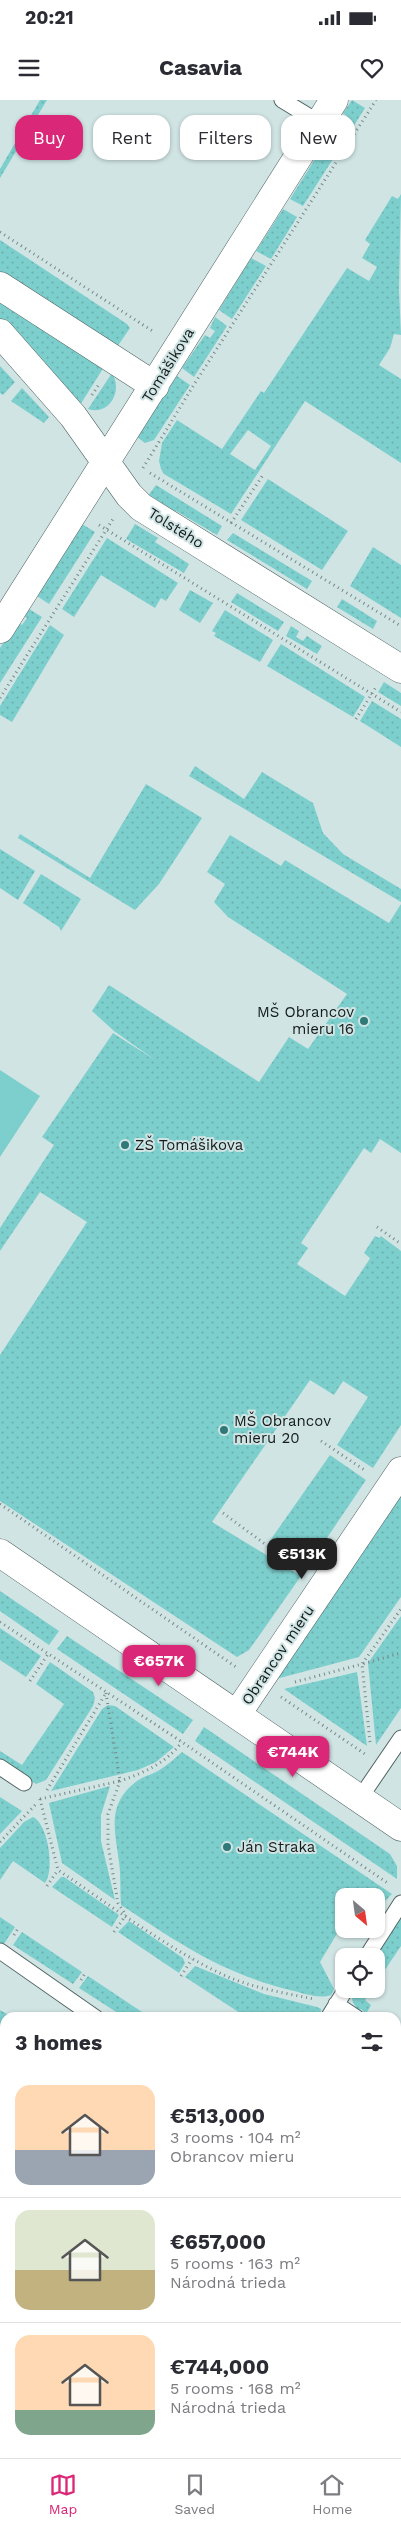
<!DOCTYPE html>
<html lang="en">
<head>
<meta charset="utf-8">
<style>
	:root { --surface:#fff; --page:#f7f7f7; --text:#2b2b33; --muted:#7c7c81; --line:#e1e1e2; --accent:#db2777 }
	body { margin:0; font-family:"Work Sans",sans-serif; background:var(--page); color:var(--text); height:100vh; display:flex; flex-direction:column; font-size:19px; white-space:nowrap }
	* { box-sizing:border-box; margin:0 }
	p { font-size:16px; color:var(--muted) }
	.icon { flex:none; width:28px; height:28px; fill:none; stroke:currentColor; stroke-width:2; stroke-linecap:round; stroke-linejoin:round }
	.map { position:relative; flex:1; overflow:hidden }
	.side { position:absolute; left:0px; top:1912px; width:401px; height:446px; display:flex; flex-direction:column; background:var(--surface); border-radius:15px 15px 0 0; box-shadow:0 1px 4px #0004 }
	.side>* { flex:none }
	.banner { position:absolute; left:15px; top:15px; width:371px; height:45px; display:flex; gap:10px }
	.needle { width:32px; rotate:151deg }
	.buttons { position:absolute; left:335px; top:1788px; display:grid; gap:10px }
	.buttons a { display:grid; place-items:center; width:50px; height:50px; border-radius:10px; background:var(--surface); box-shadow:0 1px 4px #0004; font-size:25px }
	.price { position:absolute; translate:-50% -42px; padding:0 11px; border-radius:10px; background:var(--accent); color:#fff; font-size:16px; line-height:32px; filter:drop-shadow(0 1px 2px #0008) }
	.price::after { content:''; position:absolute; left:50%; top:30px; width:15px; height:11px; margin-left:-8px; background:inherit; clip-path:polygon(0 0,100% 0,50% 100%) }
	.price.selected { background:#222; color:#fff }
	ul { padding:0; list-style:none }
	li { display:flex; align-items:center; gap:15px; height:125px; padding:0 15px }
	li+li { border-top:1px solid var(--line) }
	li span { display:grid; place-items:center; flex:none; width:140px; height:100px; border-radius:15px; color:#555 }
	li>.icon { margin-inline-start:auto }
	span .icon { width:60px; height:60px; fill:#fffc; stroke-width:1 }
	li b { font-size:21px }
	h2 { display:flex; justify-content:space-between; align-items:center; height:60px; padding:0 15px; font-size:21px }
	.chip { padding:0 18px; border-radius:15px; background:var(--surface); box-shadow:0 1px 4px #0004; font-size:18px; line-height:45px }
	.chip.selected { background:var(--accent); color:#fff }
	.status { display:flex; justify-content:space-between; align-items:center; height:35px; padding:0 25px; background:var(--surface); direction:ltr }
	.status svg { height:14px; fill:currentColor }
	header { display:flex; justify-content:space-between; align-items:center; height:65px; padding:0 15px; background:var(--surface); font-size:22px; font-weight:700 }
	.tabs { display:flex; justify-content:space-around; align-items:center; height:70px; border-top:1px solid var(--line); background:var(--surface); font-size:14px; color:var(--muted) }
	.tabs a { display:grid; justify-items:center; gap:2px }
	.tabs .selected { color:var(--accent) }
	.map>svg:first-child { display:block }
	.green { fill:url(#green-dots); fill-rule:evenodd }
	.pitch { fill:#7dcfcd }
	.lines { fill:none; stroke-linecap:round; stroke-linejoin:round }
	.service-casing { stroke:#526463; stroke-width:17 }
	.minor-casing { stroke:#526463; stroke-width:29 }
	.tertiary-casing { stroke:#526463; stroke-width:29 }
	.path { stroke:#788686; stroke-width:3; stroke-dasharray:1 4; stroke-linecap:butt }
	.service { stroke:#fff; stroke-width:15 }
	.minor { stroke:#fff; stroke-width:28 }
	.tertiary { stroke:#fff; stroke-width:28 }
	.poi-dot { fill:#307978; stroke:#d0e4e4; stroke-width:2 }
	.labels { text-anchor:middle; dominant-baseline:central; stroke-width:4; stroke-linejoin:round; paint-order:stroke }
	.street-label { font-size:15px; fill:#141b1b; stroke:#d0e4e4 }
	.poi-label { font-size:15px; fill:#141b1b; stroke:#d0e4e4; text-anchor:start }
</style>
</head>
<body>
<div class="status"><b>20:21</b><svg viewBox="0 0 49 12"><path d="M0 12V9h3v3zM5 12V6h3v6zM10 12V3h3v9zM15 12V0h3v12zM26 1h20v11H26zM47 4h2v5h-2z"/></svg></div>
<header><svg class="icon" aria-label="menu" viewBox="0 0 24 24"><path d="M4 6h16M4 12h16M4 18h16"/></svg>Casavia<svg class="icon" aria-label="heart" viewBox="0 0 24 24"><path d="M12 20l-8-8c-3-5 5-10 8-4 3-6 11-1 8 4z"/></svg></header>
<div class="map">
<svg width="401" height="2358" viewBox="0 0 401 2358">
	<defs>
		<pattern id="green-dots" width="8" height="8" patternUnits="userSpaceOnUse" patternTransform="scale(1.25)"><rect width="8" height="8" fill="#7dcfcd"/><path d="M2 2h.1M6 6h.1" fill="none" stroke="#6bb1af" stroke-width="1.8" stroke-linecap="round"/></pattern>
	</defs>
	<rect width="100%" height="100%" fill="#d0e4e4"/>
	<!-- green -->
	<path class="green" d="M 40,0 L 47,0 L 0,78 L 0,69 Z
		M 352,0 L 365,8 L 338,51 L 325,43 L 338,20 L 344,23 L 348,17 L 343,13 Z
		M 320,51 L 333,59 L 303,106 L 290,99 Z
		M 401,94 L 399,190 L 401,235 L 394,234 L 390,248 L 379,265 L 401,279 L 401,363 L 305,301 L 231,414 L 164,374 L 161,369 L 159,361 L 162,343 L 177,320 L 222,349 L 261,291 L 264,293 L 347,168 L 369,181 L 377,167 L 362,158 L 370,144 L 365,140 L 392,96 L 398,99 ZM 248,330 L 271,346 L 255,370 L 230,354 Z
		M 283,109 L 297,117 L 271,159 L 256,151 Z
		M 0,140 L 127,224 L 130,228 L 115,250 L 0,176 Z
		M 251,158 L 266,166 L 232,219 L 219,210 Z
		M 0,199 L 104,267 L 80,305 L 0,222 Z
		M 215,217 L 227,226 L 194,277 L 182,268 L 205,235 L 210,238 L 215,231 L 210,228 Z
		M 0,266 L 15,282 L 3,295 L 0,293 Z
		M 112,273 C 123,290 110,316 88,309 Z
		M 177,276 L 190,285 L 154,340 L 145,343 L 137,337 Z
		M 22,288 L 49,317 L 44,323 L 11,301 Z
		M 268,379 L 348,431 L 322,470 L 241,420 Z
		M 156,385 L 222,426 L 217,435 L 176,411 L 174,413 L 147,397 Z
		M 82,424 L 95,432 L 49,504 L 34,494 Z
		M 135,424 L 158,438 L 155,442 L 189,464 L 184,473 L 126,439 Z
		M 233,433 L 312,481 L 307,489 L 227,440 Z
		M 107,438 L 178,483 L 166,501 L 161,498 L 155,508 L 101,475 L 74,517 L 62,509 Z
		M 373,447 L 401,465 L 401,518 L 350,486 Z
		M 190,490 L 213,503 L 200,523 L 179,510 Z
		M 237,493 L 284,522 L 278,531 L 231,502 Z
		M 342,499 L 377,521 L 373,529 L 337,507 Z
		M 26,507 L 42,517 L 0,583 L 0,548 L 17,522 L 22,525 L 27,518 L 21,514 Z
		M 225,510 L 273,540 L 260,562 L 214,536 L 216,533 L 212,531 Z
		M 50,525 L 64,535 L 12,622 L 0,615 L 0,606 Z
		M 291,526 L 299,531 L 296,537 L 303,541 L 307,536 L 322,546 L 317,554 L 286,536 Z
		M 281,544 L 365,597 L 353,617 L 267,566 Z
		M 384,582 L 401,593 L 401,606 L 378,592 Z
		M 372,601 L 401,619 L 401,647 L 360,621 Z
		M 195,666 L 244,699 L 262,672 L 313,703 L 323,733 L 343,754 L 401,789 L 401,802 L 189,676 Z
		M 146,684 L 202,718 L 159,784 L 135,810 L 18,738 L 20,734 L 90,778 Z
		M 230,735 L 281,766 L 285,760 L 389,823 L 401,804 L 401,1053 L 380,1039 L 371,1053 L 364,1048 L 301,1143 L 308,1148 L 297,1164 L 345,1196 L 369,1160 L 370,1158 L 364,1153 L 375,1136 L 379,1138 L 381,1136 L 401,1151 L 401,1325 L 373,1368 L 337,1345 L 368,1297 L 343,1281 L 334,1295 L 310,1280 L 212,1422 L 301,1476 L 249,1550 L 237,1557 L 0,1401 L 0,1255 L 87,1122 L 40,1092 L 0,1151 L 0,1128 L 54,1045 L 42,1037 L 113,933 L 155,960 L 114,931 L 92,911 L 109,885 L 259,982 L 289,937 L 308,949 L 347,894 L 228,817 L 214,802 L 225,784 L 207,772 Z
		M 0,749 L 35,771 L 18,800 L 0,788 Z
		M 41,774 L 81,799 L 61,831 L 59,827 L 23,803 Z
		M 330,1355 L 366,1380 L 306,1469 L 269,1442 Z
		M 401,1395 L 401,1497 L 359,1557 L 276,1579 Z
		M 0,1491 L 59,1531 L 49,1545 L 0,1511 Z
		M 401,1516 L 401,1608 L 376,1645 L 368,1563 Z
		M 0,1528 L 41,1556 L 26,1577 L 0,1560 Z
		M 67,1536 L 193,1620 L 183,1634 L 57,1549 Z
		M 50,1562 L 93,1592 L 95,1598 L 93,1606 L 46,1680 L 36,1684 L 0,1661 L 0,1651 L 22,1665 L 64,1604 L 36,1584 Z
		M 357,1572 L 367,1646 L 284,1589 Z
		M 108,1605 L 115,1606 L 174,1647 L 156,1662 L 138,1670 L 51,1691 L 102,1609 Z
		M 204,1627 L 390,1754 L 397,1766 L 397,1779 L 195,1641 Z
		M 182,1652 L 392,1794 L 380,1806 L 376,1806 L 376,1796 L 344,1796 L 344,1822 L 320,1862 L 334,1889 L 331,1895 C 320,1899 305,1894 294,1891 C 223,1874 180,1844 121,1805 C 120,1790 121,1776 119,1762 C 115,1731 106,1704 137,1681 C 144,1676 154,1674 161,1669 C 169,1664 175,1658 182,1652 Z
		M 110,1686 L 101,1715 L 101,1741 L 115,1800 L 62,1763 L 49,1703 Z
		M 0,1697 L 22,1711 L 0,1734 Z
		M 33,1717 C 48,1724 55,1769 45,1783 L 13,1761 L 0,1780 L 0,1748 L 24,1722 Z
		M 61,1777 L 64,1777 L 119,1815 L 112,1827 L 52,1787 Z
		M 401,1811 L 401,1846 L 376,1883 L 376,1856 L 373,1856 Z
		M 0,1817 L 15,1827 L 2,1847 L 0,1845 Z
		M 129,1821 L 183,1858 L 185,1863 L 179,1873 L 118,1832 Z
		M 22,1832 L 82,1872 L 73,1884 L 13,1845 Z
		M 195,1866 L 264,1894 L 317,1907 L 321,1909 L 320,1917 L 246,1917 L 185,1877 Z
		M 88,1876 L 148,1916 L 147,1917 L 124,1917 L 79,1888 Z
		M 354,1889 L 372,1889 L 365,1900 L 371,1905 L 366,1914 L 361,1909 L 359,1911 C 353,1904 349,1897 354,1889 Z
		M 0,1910 L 12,1917 L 5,1918 L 5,2286 L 0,2286 Z
		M 396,1953 L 401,1957 L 401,2124 L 396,2118 Z
		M 401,2158 L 401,2293 L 396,2291 L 396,2161 Z
		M 332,2354 L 373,2354 L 383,2358 L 331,2358 Z"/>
	<!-- pitch -->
	<path class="pitch" d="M 0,970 L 40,996 L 0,1057 Z
		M 396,2118 L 401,2124 L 401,2158 L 396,2161 Z"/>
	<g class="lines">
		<defs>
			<path id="service" d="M 282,0 L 320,23
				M 0,1667 L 24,1683
				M 360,1698 L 401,1638
				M 0,1851 L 96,1918
				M 367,1856 L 401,1803
				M 336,1904 L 357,1918
				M 328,1918 L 346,1889
				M 396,1944 L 401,1947"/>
			<path id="minor" d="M 0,186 L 155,286
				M 0,233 L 73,316 L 129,395 L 141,407 L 401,569
				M 0,529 L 334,0
				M 237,1614 L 401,1371
				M 0,2342 L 5,2341
				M 176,2354 L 195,2358"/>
			<path id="tertiary" d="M 0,1453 L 401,1727"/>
		</defs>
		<!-- service casing -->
		<use href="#service" class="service-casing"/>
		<!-- minor casing -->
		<use href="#minor" class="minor-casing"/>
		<!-- tertiary casing -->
		<use href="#tertiary" class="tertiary-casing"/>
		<!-- path -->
		<path class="path" d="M 0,132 L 154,232
			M 92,295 L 100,283
			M 143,368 L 195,283 L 376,0
			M 150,373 L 401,526
			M 231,423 L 263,375
			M 99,425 L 401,612
			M 0,598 L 113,419
			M 356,619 L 376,587
			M 377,1127 L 401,1144
			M 321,1341 L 366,1371
			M 0,1404 L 236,1567
			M 223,1413 L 300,1470
			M 0,1522 L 182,1642 L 389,1784
			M 30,1581 L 48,1554
			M 295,1582 L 362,1564 L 401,1509
			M 281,1597 L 365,1654
			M 370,1642 L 362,1564 L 401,1553
			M 47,1690 L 106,1593
			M 40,1699 L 58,1770 C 110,1805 169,1850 226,1876 C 253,1888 285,1893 314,1899
			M 40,1699 L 120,1681 L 106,1593
			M 0,1742 L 37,1703
			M 47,1786 L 58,1770
			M 124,1812 L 118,1803 L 108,1745 L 108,1714 L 120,1681 C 145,1672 165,1664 182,1642
			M 114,1832 L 126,1815
			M 14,1835 L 19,1827
			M 181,1876 L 192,1859
			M 81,1880 L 86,1872
			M 152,1918 L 153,1917
			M 0,1969 L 5,1968
			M 396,2079 L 401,2081
			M 396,2253 L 401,2251
			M 396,2295 L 401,2297
			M 267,2354 L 281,2358
			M 297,2358 L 298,2354
			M 326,2358 L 328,2354"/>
		<!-- service -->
		<use href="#service" class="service"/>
		<!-- minor -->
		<use href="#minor" class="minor"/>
		<!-- tertiary -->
		<use href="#tertiary" class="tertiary"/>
	</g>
	<!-- markers -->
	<g class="poi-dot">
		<circle cx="364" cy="921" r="5"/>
		<circle cx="125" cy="1045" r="5"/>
		<circle cx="224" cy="1330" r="5"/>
		<circle cx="227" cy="1747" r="5"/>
	</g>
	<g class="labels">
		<!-- street labels -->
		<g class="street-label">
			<text transform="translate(168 265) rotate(-58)">Tomášikova</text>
			<text transform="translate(176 428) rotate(32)">Tolstého</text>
			<text transform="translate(278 1555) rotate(-56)">Obrancov mieru</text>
		</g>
		<!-- poi labels -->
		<g class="poi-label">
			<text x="354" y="912" text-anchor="end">MŠ Obrancov<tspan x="354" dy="17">mieru 16</tspan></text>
			<text x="135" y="1045">ZŠ Tomášikova</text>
			<text x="234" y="1321">MŠ Obrancov<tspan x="234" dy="17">mieru 20</tspan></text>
			<text x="237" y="1747">Ján Straka</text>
		</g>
	</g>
</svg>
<div class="buttons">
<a><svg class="needle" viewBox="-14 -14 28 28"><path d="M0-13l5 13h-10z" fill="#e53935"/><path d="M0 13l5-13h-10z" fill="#7c7c81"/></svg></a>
<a><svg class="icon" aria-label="locate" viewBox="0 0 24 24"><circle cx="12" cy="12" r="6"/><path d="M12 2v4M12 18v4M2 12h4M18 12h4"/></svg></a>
</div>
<b class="price selected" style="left:302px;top:1480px">€513K</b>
<b class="price" style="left:159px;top:1587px">€657K</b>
<b class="price" style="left:293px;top:1678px">€744K</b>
<div class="banner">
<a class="chip selected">Buy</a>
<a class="chip">Rent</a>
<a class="chip">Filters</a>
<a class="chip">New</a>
</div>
<section class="side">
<h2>3 homes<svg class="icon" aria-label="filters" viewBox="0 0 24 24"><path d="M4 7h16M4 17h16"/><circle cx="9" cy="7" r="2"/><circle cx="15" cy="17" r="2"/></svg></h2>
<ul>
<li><span style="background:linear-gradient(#ffd9b3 65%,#9aa5b1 0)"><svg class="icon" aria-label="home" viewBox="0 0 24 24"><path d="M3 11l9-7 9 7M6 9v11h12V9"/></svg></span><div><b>€513,000</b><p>3 rooms · 104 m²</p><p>Obrancov mieru</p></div></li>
<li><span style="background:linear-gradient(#dfe7d0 60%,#c2b280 0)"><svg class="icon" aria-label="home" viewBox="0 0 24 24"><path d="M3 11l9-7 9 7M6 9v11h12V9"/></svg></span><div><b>€657,000</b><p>5 rooms · 163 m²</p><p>Národná trieda</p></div></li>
<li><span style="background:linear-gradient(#ffd9b3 75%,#7fa58c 0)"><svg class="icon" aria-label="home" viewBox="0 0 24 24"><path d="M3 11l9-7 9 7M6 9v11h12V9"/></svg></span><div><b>€744,000</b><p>5 rooms · 168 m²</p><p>Národná trieda</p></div></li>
</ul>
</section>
</div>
<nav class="tabs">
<a class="selected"><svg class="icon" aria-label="map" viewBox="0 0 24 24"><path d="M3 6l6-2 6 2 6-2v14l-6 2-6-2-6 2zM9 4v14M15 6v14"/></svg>Map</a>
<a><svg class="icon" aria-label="saved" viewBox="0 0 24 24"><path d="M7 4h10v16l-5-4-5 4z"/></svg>Saved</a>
<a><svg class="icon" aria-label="home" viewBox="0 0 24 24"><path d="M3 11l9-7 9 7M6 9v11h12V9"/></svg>Home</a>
</nav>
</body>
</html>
